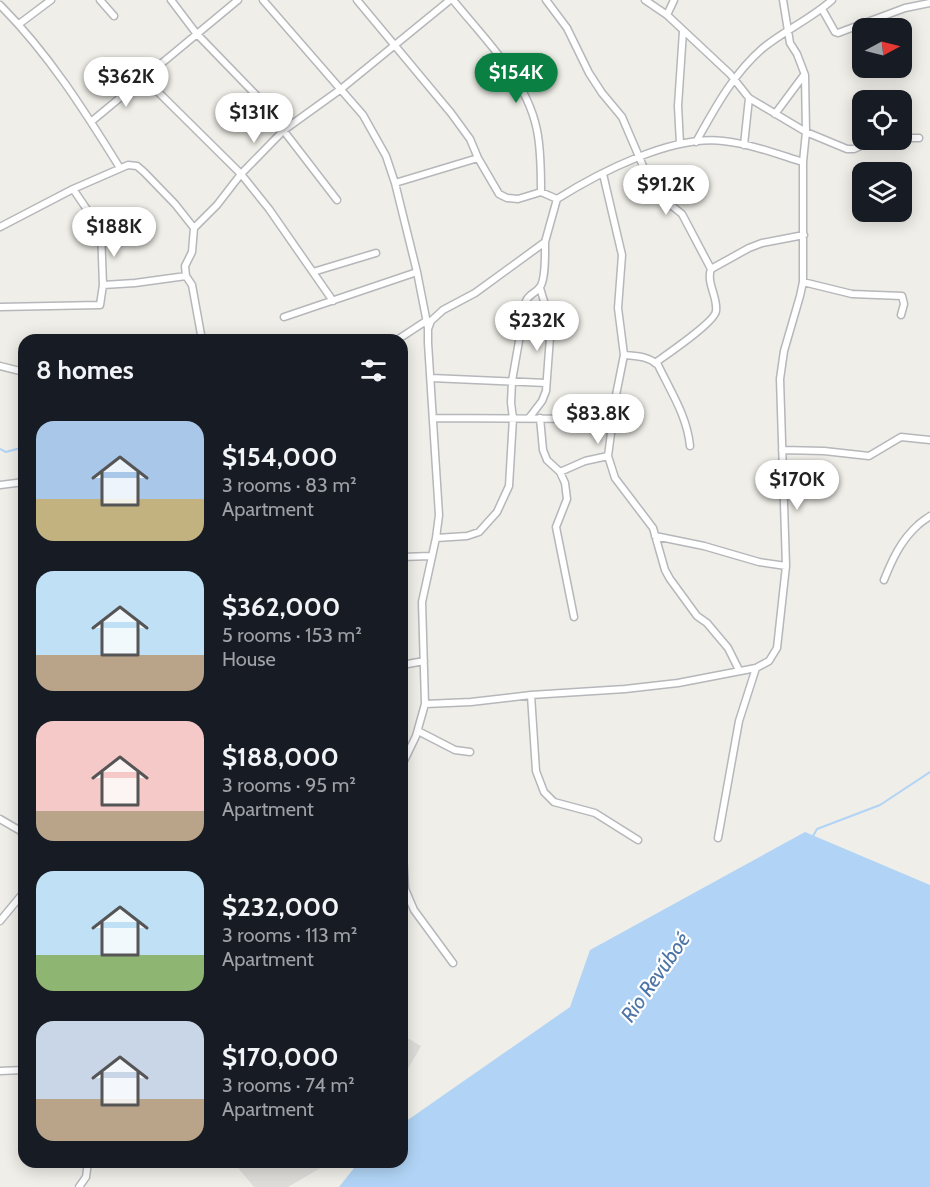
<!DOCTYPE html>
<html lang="en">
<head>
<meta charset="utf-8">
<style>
	:root { --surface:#171b24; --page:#20242c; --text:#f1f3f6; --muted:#9ea1a6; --accent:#0b8043 }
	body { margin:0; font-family:Cabin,sans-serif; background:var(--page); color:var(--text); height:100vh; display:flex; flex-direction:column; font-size:22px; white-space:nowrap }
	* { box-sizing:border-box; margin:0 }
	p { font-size:20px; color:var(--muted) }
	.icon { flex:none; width:33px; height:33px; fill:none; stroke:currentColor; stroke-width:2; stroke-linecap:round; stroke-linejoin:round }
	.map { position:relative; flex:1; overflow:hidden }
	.drawer { position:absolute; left:18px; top:334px; width:390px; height:834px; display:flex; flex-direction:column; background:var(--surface); border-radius:18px; box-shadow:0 3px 15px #0003 }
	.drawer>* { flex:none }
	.needle { width:39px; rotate:83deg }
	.controls { position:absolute; left:852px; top:18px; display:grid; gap:12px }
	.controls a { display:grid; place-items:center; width:60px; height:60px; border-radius:12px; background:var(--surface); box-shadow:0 3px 15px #0003; font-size:30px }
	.price { position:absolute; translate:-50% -51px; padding:0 14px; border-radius:21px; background:#fff; color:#222; font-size:20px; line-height:39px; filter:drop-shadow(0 2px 3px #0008) }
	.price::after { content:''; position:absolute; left:50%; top:36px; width:18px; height:14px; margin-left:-9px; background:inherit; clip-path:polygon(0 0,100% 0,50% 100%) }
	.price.selected { background:var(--accent); color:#fff }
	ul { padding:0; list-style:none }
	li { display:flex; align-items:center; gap:18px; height:150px; padding:0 18px }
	li span { display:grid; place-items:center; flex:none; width:168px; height:120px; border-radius:18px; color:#555 }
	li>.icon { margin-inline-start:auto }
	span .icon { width:72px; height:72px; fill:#fffc; stroke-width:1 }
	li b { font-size:26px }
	h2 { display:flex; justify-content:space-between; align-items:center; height:72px; padding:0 18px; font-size:26px }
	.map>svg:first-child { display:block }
	.industrial { fill:#deddda }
	.water { fill:#b1d4f6 }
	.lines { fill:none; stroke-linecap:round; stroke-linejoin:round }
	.stream { stroke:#b1d4f6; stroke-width:2 }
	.street-casing { stroke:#b5b7ba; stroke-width:9 }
	.street { stroke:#fff; stroke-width:6 }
	.labels { text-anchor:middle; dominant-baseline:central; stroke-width:4.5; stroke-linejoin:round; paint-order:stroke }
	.water-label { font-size:21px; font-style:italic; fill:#4e75a7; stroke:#fff }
</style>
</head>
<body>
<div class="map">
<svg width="930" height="1187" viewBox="0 0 930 1187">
	<rect width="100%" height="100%" fill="#efeee8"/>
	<!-- industrial -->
	<path class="industrial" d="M 402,1035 L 421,1046 L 402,1079 Z
		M 234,1163 L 329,1163 L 288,1187 L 254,1187 Z"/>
	<!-- water -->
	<path class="water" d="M 805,832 L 930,885 L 930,1187 L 339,1187 L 358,1163 L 402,1162 L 402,1124 L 570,1007 L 590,950 Z"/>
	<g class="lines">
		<!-- stream -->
		<path class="stream" d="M 0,449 L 6,452 L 24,447
			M 813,836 L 817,829 L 880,805 L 930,772"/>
		<defs>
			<path id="street" d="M 100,0 L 114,16
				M 171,0 L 196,33 L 257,96 L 337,200
				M 263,0 L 363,115 L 386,156 L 395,183 L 417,272 L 428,328
				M 357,0 L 451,113 L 470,139 L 478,158 L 499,194 L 507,198 L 518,199 L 541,192
				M 453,0 C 486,41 530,82 538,136 C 541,155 541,173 541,192 L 557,199
				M 546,0 L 567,28 L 589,73 L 602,93 L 622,117 L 646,173 L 672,206 L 682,214 L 711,269
				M 645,0 L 667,15 L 730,74 L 749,98 L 806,132 L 847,149 L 854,149 L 874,140
				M 0,5 C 48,53 84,110 120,168
				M 822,9 L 835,32 L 838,33 L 905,8 L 930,3
				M 667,15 L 674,0
				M 19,24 L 51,0
				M 143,77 L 241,174 L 269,209 L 333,301
				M 775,114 L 804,75
				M 92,121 L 238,0
				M 902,138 L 919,138
				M 696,142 C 715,108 733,74 763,48 C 785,30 811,19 832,0
				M 680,144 L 678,106 L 683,31
				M 744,145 L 749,98
				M 603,174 L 622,255 L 618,308 L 624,355 L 616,395 L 608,456 L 615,478 L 653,528 L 665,570 L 670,579 L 697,616 L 707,623 L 728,648 L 739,670
				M 395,183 L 478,158
				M 73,189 L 101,230 L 103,285 L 135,283 L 186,276
				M 0,227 L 73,189 L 128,165 L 137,166 L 144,172 L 175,204 L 194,228
				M 313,272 L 376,253
				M 803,282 L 852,294 L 902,296 L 904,304 L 901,315
				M 0,307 L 100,305 L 103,285
				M 284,317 L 417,272
				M 202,340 L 192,285 L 186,276 L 185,266 L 192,252 L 194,228 L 217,205 L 241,174 L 284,130 L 341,89 L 450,0
				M 397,340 L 426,321
				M 624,355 C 636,356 648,356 658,365 C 671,392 687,416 690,446
				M 655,363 C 666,355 715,322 716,311 C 718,297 706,283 711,269 L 749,248 L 762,243 L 804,235
				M 0,366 L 24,372
				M 431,378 L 546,383
				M 434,418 L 613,419
				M 529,418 L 542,401 L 546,391 L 550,337 L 547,311 L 540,288
				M 540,418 L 543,450 L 547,460 L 560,472 L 565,483 L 567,499 L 556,527 L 574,617
				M 782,450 L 824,451 L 869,456 L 901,437 L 930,440
				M 560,472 L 585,461 L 608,456
				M 0,485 L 24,482
				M 655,536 L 704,546 L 759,562 L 786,566
				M 436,538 L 467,536 L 479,532 L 497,512 L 509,486 L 513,418 L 511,403 L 512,381 L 526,301 C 529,294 536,293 540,287 C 546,279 545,252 545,242
				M 402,557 L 431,556
				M 884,580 C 892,560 901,540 918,525 C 921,522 926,519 930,516
				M 402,665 L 424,661
				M 531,695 L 536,771 L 544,792 L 554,802 L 595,813 L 638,840
				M 425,704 L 471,702 L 531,695 L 625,689 L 678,683 L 756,668 L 769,661 L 777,648 L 786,566 L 780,379 L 784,351 L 800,296 L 803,282 L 803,162 L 806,132 L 805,75 L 797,54 L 790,43 L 783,0
				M 418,731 L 455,750 L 470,752
				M 402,765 L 416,736 L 425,704 L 422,602 L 436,538 L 439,515 L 428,343 L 428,329 L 431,321 L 443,310 L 475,293 L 545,242 L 557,199 C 600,172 672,135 723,141 C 751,144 777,154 803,162
				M 0,819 L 24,833
				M 402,836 L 405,889 L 414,910 L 453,963
				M 718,838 L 739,721 L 756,668
				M 0,921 L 24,892
				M 0,1071 L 24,1070
				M 79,1187 L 86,1177 L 88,1162"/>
		</defs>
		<!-- street casing -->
		<use href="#street" class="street-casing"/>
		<!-- street -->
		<use href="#street" class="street"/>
	</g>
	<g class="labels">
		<!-- water labels -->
		<g class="water-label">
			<text transform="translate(655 977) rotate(-55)">Rio Revúboé</text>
		</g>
	</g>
</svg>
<div class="controls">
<a><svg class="needle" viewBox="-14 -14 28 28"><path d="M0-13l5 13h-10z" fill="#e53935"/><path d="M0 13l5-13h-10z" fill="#9ea1a6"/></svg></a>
<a><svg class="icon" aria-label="locate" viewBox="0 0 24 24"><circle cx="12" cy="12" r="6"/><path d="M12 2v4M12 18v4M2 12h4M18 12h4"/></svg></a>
<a><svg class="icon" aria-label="layers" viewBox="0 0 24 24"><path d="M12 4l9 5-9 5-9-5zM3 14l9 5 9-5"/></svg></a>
</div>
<b class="price selected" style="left:516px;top:104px">$154K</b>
<b class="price" style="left:126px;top:108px">$362K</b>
<b class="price" style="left:254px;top:144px">$131K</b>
<b class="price" style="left:666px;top:216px">$91.2K</b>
<b class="price" style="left:114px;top:258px">$188K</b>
<b class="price" style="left:537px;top:352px">$232K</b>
<b class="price" style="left:598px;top:445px">$83.8K</b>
<b class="price" style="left:797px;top:511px">$170K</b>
<section class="drawer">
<h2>8 homes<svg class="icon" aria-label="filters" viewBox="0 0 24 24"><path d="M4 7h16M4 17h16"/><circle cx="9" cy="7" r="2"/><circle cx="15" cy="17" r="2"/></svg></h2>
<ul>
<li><span style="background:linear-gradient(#a9c7e8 65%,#c2b280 0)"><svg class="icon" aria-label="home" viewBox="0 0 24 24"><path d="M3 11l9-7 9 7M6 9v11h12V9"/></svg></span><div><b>$154,000</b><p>3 rooms · 83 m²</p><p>Apartment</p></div></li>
<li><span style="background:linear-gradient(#bfe0f5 70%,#b9a48a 0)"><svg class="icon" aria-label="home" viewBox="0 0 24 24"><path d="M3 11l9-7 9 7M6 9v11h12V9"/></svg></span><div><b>$362,000</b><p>5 rooms · 153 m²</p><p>House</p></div></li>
<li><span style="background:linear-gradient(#f6c9c9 75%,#b9a48a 0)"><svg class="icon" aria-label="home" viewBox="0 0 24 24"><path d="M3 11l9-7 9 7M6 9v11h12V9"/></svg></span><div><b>$188,000</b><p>3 rooms · 95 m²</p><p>Apartment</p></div></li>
<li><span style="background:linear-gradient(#bfe0f5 70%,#8fb573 0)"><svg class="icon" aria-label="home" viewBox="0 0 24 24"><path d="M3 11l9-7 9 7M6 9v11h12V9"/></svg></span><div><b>$232,000</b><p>3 rooms · 113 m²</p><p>Apartment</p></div></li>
<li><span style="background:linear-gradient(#c9d6e8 65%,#b9a48a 0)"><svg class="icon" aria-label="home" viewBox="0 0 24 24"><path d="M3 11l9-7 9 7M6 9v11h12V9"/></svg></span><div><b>$170,000</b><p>3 rooms · 74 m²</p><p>Apartment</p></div></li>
</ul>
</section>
</div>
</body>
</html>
